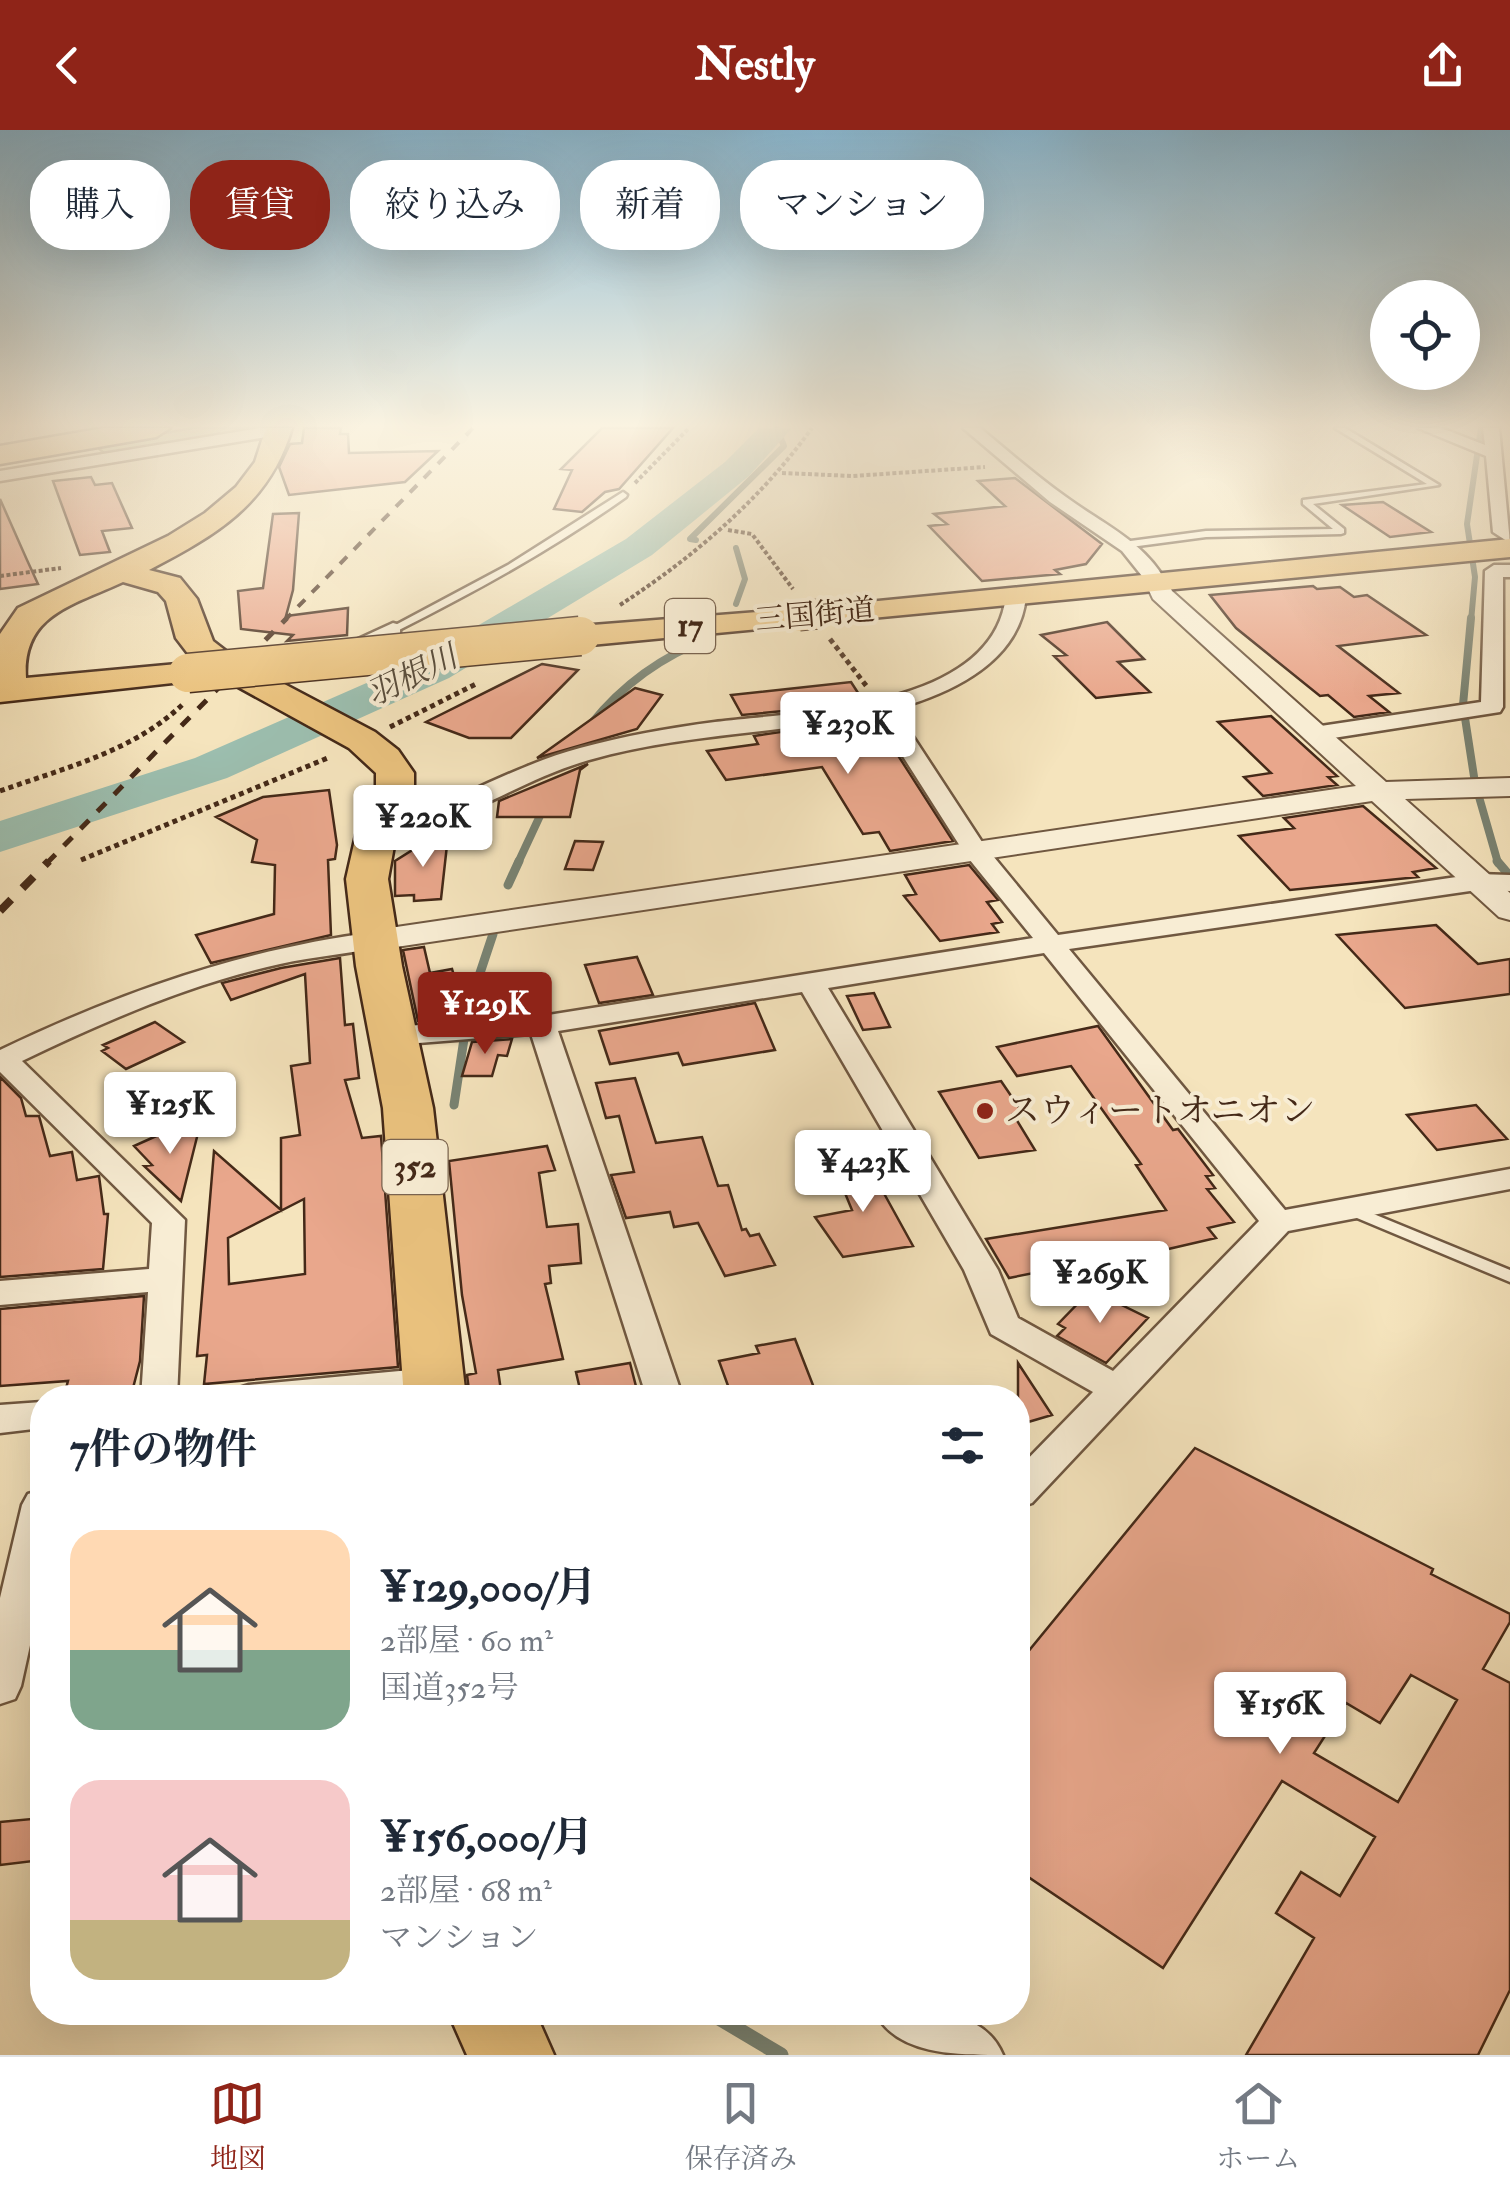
<!DOCTYPE html>
<html lang="ja">
<head>
<meta charset="utf-8">
<style>
	:root { --surface:#fff; --page:#f2f2f3; --text:#1f2937; --muted:#747a83; --line:#e0e1e3; --accent:#8f2418 }
	body { margin:0; font-family:"IM FELL Double Pica","Noto Serif JP",serif; background:var(--page); color:var(--text); height:100vh; display:flex; flex-direction:column; font-size:38px; white-space:nowrap }
	* { box-sizing:border-box; margin:0 }
	p { font-size:32px; color:var(--muted) }
	.icon { flex:none; width:55px; height:55px; fill:none; stroke:currentColor; stroke-width:2; stroke-linecap:round; stroke-linejoin:round }
	.map { position:relative; flex:1; overflow:hidden }
	.drawer { position:absolute; left:30px; top:1255px; width:1000px; height:640px; display:flex; flex-direction:column; background:var(--surface); border-radius:40px; box-shadow:0 10px 40px #0002 }
	.drawer>* { flex:none }
	.top-card { position:absolute; left:30px; top:30px; width:1000px; height:90px; display:flex; gap:20px }
	.buttons { position:absolute; left:1370px; top:150px; display:grid; gap:20px }
	.buttons a { display:grid; place-items:center; width:110px; height:110px; border-radius:50%; background:var(--surface); box-shadow:0 10px 40px #0002; font-size:50px }
	.price { position:absolute; translate:-50% -85px; padding:0 22px; border-radius:10px; background:#fff; color:#222; font-size:32px; line-height:65px; filter:drop-shadow(0 2px 5px #0008) }
	.price::after { content:''; position:absolute; left:50%; top:60px; width:30px; height:22px; margin-left:-15px; background:inherit; clip-path:polygon(0 0,100% 0,50% 100%) }
	.price.selected { background:var(--accent); color:#fff }
	ul { padding:0; list-style:none }
	li { display:flex; align-items:center; gap:30px; height:250px; padding:0 40px }
	li span { display:grid; place-items:center; flex:none; width:280px; height:200px; border-radius:30px; color:#555 }
	li>.icon { margin-inline-start:auto }
	span .icon { width:120px; height:120px; fill:#fffc; stroke-width:1 }
	li b { font-size:42px }
	h2 { display:flex; justify-content:space-between; align-items:center; height:120px; padding:0 40px; font-size:42px }
	.chip { padding:0 35px; border-radius:40px; background:var(--surface); box-shadow:0 10px 40px #0002; font-size:35px; line-height:90px }
	.chip.selected { background:var(--accent); color:#fff }
	header { display:flex; justify-content:space-between; align-items:center; height:130px; padding:0 40px; background:var(--accent); color:#fff; font-size:45px; font-weight:700 }
	.menu { display:flex; justify-content:space-around; align-items:center; height:140px; border-top:2px solid var(--line); background:var(--surface); font-size:28px; color:var(--muted) }
	.menu a { display:grid; justify-items:center; gap:5px }
	.menu .selected { color:var(--accent) }
	.map>svg:first-child { display:block }
	.green { fill:#bcc491; stroke:#807654; stroke-width:2.5 }
	.lines { fill:none; stroke-linecap:round; stroke-linejoin:round }
	.stream-far3 { stroke:#798373; stroke-width:6 }
	.stream-far2 { stroke:#798373; stroke-width:8 }
	.stream-far1 { stroke:#798373; stroke-width:9 }
	.stream { stroke:#798373; stroke-width:15 }
	.river { fill:#9cbfb0; fill-rule:evenodd }
	.building { fill:#e9a78c; stroke:#442918; stroke-width:2.5; fill-rule:evenodd }
	.service-casing { stroke:#705841; stroke-width:5 }
	.minor-casing { stroke:#705841; stroke-width:5 }
	.tertiary-casing { stroke:#705841; stroke-width:4 }
	.trunk-casing { stroke:#442918; stroke-width:5 }
	.motorway-casing { stroke:#442918; stroke-width:5 }
	.path-far1 { stroke:#442918; stroke-width:4; stroke-dasharray:4 2.5; stroke-linecap:butt }
	.path { stroke:#442918; stroke-width:5; stroke-dasharray:5 4; stroke-linecap:butt }
	.service { fill:#f8edd4; fill-rule:evenodd }
	.minor { fill:#f8edd4; fill-rule:evenodd }
	.tertiary { fill:#f8edd4; fill-rule:evenodd }
	.trunk { fill:#eac27e; fill-rule:evenodd }
	.motorway { fill:#eac27e; fill-rule:evenodd }
	.rail-far2 { stroke:#442918; stroke-width:4; stroke-dasharray:10 10; stroke-linecap:butt }
	.rail-far1 { stroke:#442918; stroke-width:5; stroke-dasharray:12 12; stroke-linecap:butt }
	.rail { stroke:#442918; stroke-width:8; stroke-dasharray:16 16; stroke-linecap:butt }
	.trunk-bridge-far1-casing { stroke:#442918; stroke-width:31; stroke-linecap:butt }
	.trunk-bridge-casing { stroke:#442918; stroke-width:41; stroke-linecap:butt }
	.trunk-bridge-far1 { stroke:#eac27e; stroke-width:29 }
	.trunk-bridge { stroke:#eac27e; stroke-width:38 }
	.poi-dot { fill:#8f2418; stroke:#f8edd4; stroke-width:4 }
	.labels { text-anchor:middle; dominant-baseline:central; stroke-width:8; stroke-linejoin:round; paint-order:stroke }
	.far-street-label { font-size:30px; fill:#442918; stroke:#f8edd4 }
	.shield { fill:#f8edd4; stroke:#7a6450; stroke-width:2.5 }
	.shield-label { font-size:32px; font-weight:bold; fill:#442918 }
	.far-water-label { font-size:32px; font-style:italic; fill:#5a4e3e; stroke:#f8edd4 }
	.poi-label { font-size:35px; fill:#442918; stroke:#f8edd4; text-anchor:start }
</style>
</head>
<body>
<header><svg class="icon" aria-label="back" viewBox="0 0 24 24"><path d="M15 5l-7 7 7 7"/></svg>Nestly<svg class="icon" aria-label="share" viewBox="0 0 24 24"><path d="M12 15V3M7 8l5-5 5 5M5 13v7h14v-7"/></svg></header>
<div class="map">
<svg width="1510" height="1925" viewBox="0 0 1510 1925">
	<rect width="100%" height="100%" fill="#f5e4bd"/>
	<filter id="stains"><feTurbulence type="fractalNoise" baseFrequency=".002" numOctaves="4"/><feColorMatrix values="0 0 0 0 .2 0 0 0 0 .09 0 0 0 0 .02 0 0 0 .5 -.17"/></filter>
	<radialGradient id="worn" r=".72"><stop offset=".6" stop-color="#630" stop-opacity="0"/><stop offset="1" stop-color="#630" stop-opacity=".3"/></radialGradient>
	<!-- green -->
	<path class="green" d="M 193,298 L 256,298 L 105,324 L 95,315 Z"/>
	<g class="lines">
		<!-- stream-far3 -->
		<path class="stream-far3" d="M 696,410 L 690,409 L 784,316 L 777,299
			M 736,418 L 745,449 L 736,474
			M 1471,491 L 1475,447 L 1467,394 L 1481,298"/>
		<!-- stream-far2 -->
		<path class="stream-far2" d="M 1471,488 L 1463,575 L 1475,653 L 1498,733
			M 591,594 C 623,554 662,526 710,508
			M 518,733 L 545,675"/>
		<!-- stream-far1 -->
		<path class="stream-far1" d="M 1497,731 L 1510,746
			M 508,755 L 519,731
			M 454,975 L 469,876 L 493,804"/>
		<!-- stream -->
		<path class="stream" d="M 709,1882 L 781,1925"/>
		<!-- river -->
		<path class="river" d="M 759,298 L 792,298 L 749,346 L 652,425 L 449,548 L 227,648 L 0,722 L 0,691 L 195,628 L 419,530 L 626,409 L 725,332 Z"/>
	</g>
	<!-- building -->
	<path class="building" d="M 304,298 L 341,298 L 340,304 L 348,304 L 349,323 L 438,321 L 405,352 L 289,365 L 279,337 L 290,314 L 302,313 Z
		M 602,298 L 673,298 L 619,359 L 605,362 L 582,382 L 554,379 L 572,340 L 561,339 Z
		M 91,347 L 95,355 L 112,353 L 132,398 L 102,401 L 110,422 L 80,425 L 53,351 Z
		M 1015,348 L 1102,414 L 1086,434 L 1055,440 L 1060,444 L 982,451 L 929,396 L 947,394 L 934,384 L 1005,376 L 978,351 Z
		M 0,369 L 27,430 L 38,454 L 0,459 Z
		M 1383,372 L 1431,402 L 1390,407 L 1342,375 Z
		M 299,383 L 293,460 L 286,486 L 348,478 L 347,505 L 287,511 L 293,505 L 241,499 L 238,461 L 263,458 L 273,384 Z
		M 1313,456 L 1317,459 L 1340,457 L 1354,467 L 1367,465 L 1426,505 L 1338,516 L 1399,563 L 1369,566 L 1389,582 L 1354,587 L 1328,565 L 1320,566 L 1236,498 L 1210,465 Z
		M 1107,492 L 1144,529 L 1118,532 L 1150,562 L 1096,568 L 1054,526 L 1066,525 L 1041,505 Z
		M 542,534 L 578,540 L 511,608 L 469,608 L 426,592 Z
		M 851,552 L 862,569 L 794,580 L 742,585 L 731,565 Z
		M 635,558 L 662,565 L 637,599 L 537,628 Z
		M 1271,586 L 1337,646 L 1328,647 L 1337,655 L 1263,666 L 1244,647 L 1271,643 L 1218,592 Z
		M 874,588 L 953,711 L 890,721 L 879,702 L 863,704 L 822,637 L 726,650 L 707,621 L 758,614 L 754,606 Z
		M 588,634 L 580,640 L 570,687 L 497,687 L 499,671 Z
		M 329,660 L 337,715 L 335,729 L 328,730 L 331,805 L 211,833 L 196,805 L 274,784 L 275,735 L 252,732 L 257,710 L 216,687 L 263,667 Z
		M 1363,676 L 1436,738 L 1413,742 L 1418,747 L 1290,760 L 1239,706 L 1294,698 L 1284,688 Z
		M 449,697 L 441,769 L 414,771 L 414,765 L 395,766 L 395,731 Z
		M 575,711 L 603,712 L 593,740 L 565,739 Z
		M 969,735 L 998,770 L 987,772 L 1002,792 L 992,794 L 998,802 L 940,811 L 904,766 L 916,764 L 905,745 Z
		M 1436,795 L 1478,834 L 1510,829 L 1510,864 L 1405,878 L 1337,805 Z
		M 424,817 L 430,843 L 452,839 L 458,859 L 496,857 L 495,864 L 526,865 L 520,884 L 418,891 L 403,820 Z
		M 637,827 L 653,865 L 599,873 L 585,835 Z
		M 340,828 L 345,895 L 353,894 L 359,948 L 345,950 L 362,1008 L 381,1006 L 398,1237 L 204,1254 L 207,1225 L 197,1226 L 214,1021 L 281,1080 L 281,1008 L 300,1005 L 291,936 L 310,933 L 305,844 L 231,870 L 222,853 L 281,838 ZM 304,1069 L 305,1144 L 229,1154 L 228,1108 Z
		M 874,863 L 890,897 L 863,900 L 847,866 Z
		M 755,873 L 775,920 L 683,935 L 678,923 L 610,934 L 599,901 Z
		M 155,892 L 184,912 L 126,939 L 102,921 L 108,918 L 103,915 Z
		M 1098,896 L 1173,1000 L 1178,999 L 1213,1045 L 1206,1046 L 1215,1058 L 1207,1059 L 1234,1092 L 1208,1098 L 1216,1108 L 1164,1120 L 1162,1116 L 1081,1129 L 1084,1133 L 1009,1148 L 986,1109 L 1166,1080 L 1136,1035 L 1141,1034 L 1071,936 L 1017,946 L 997,917 Z
		M 512,909 L 507,926 L 498,925 L 492,946 L 462,946 L 472,912 Z
		M 0,947 L 21,968 L 26,986 L 39,986 L 50,1026 L 72,1022 L 77,1050 L 99,1046 L 104,1084 L 108,1084 L 103,1139 L 0,1147 Z
		M 635,948 L 656,1013 L 702,1007 L 718,1056 L 728,1055 L 742,1100 L 746,1099 L 750,1106 L 759,1104 L 775,1135 L 725,1146 L 698,1093 L 674,1097 L 670,1082 L 626,1088 L 611,1045 L 634,1042 L 619,986 L 606,988 L 596,953 Z
		M 1001,951 L 1022,982 L 1013,984 L 1035,1020 L 979,1028 L 939,962 Z
		M 1476,975 L 1507,1009 L 1437,1020 L 1407,985 Z
		M 183,994 L 197,1007 L 181,1071 L 144,1036 L 152,1035 L 134,1016 Z
		M 547,1016 L 555,1040 L 539,1043 L 547,1097 L 578,1094 L 581,1133 L 549,1136 L 551,1153 L 545,1154 L 563,1229 L 498,1240 L 502,1268 L 470,1268 L 467,1245 L 476,1243 L 462,1165 L 449,1031 Z
		M 865,1029 L 913,1116 L 843,1127 L 815,1087 L 852,1080 L 833,1034 Z
		M 1091,1160 L 1148,1188 L 1106,1233 L 1057,1206 L 1065,1198 L 1058,1194 Z
		M 144,1166 L 140,1231 L 133,1258 L 65,1262 L 68,1251 L 0,1256 L 0,1179 Z
		M 795,1209 L 818,1268 L 766,1268 L 765,1258 L 731,1264 L 719,1231 L 759,1223 L 756,1216 Z
		M 630,1233 L 639,1268 L 582,1268 L 576,1242 Z
		M 1018,1233 L 1052,1285 L 1018,1295 Z
		M 1195,1318 L 1433,1439 L 1431,1444 L 1510,1484 L 1510,1492 L 1483,1539 L 1510,1553 L 1510,1860 L 1478,1925 L 1246,1925 L 1314,1808 L 1276,1783 L 1301,1742 L 1340,1766 L 1375,1707 L 1282,1651 L 1163,1838 L 1018,1740 L 1018,1534 ZM 1411,1545 L 1457,1570 L 1398,1672 L 1314,1623 L 1346,1573 L 1380,1593 Z
		M 42,1688 L 42,1730 L 0,1735 L 0,1692 Z"/>
	<g class="lines">
		<defs>
			<path id="service" d="M 1335,298 L 1345,298 L 1439,355 L 1313,374 L 1344,399 L 1344,403 L 1341,404 L 1206,407 L 1123,418 L 1118,415 L 1123,412 L 1206,401 L 1333,399 L 1303,374 L 1303,370 L 1427,354 Z
				M 623,362 L 627,365 L 626,367 C 553,419 476,461 397,501 L 388,499 L 508,435 Z
				M 1359,1078 L 1510,1140 L 1510,1152 L 1357,1088 L 1344,1088 L 1342,1084 L 1344,1080 Z"/>
			<path id="minor" d="M 260,298 L 287,300 L 279,305 L 0,351 L 0,341 Z
				M 963,298 L 980,298 C 1008,321 1036,346 1066,367 C 1101,393 1145,412 1166,452 L 1164,456 L 1150,456 L 1122,421 L 1050,372 Z
				M 1418,298 L 1441,298 L 1485,315 L 1483,298 L 1499,298 L 1510,413 L 1493,402 L 1486,326 Z
				M 1494,435 L 1510,435 L 1510,447 L 1503,447 L 1503,577 L 1500,582 L 1314,611 L 1306,609 L 1303,604 L 1306,599 L 1314,597 L 1481,572 L 1485,441 Z
				M 1016,460 L 1026,466 C 1020,532 951,563 895,579 L 984,715 L 1058,805 L 1477,744 L 1510,745 L 1510,761 L 1477,760 L 1069,819 L 1285,1080 L 1510,1039 L 1510,1059 L 1288,1101 L 1032,1373 L 1018,1378 L 1018,1339 L 1093,1262 L 991,1204 L 964,1140 L 802,862 L 558,901 L 683,1268 L 647,1268 L 531,904 L 393,915 L 383,912 L 379,906 L 383,900 L 393,897 L 542,886 L 1033,808 L 965,724 L 876,584 C 781,604 683,603 589,630 C 515,651 452,701 376,712 L 364,705 L 367,700 C 442,681 506,638 580,618 C 624,606 669,598 715,592 C 800,581 993,580 1006,466 ZM 1044,823 L 1259,1091 L 1113,1241 L 1018,1188 L 998,1140 L 828,858 Z
				M 393,493 L 400,495 L 400,503 L 349,525 L 342,527 L 332,521 Z
				M 376,802 L 389,810 L 385,816 C 351,824 315,826 280,834 C 190,854 105,891 22,931 L 185,1090 L 177,1268 L 141,1268 L 148,1162 L 0,1175 L 0,1151 L 149,1139 L 152,1093 L 0,942 L 0,920 C 121,862 243,819 376,802 Z
				M 432,1238 L 445,1242 L 450,1251 L 445,1260 L 432,1264 L 231,1268 L 236,1259 L 249,1255 Z
				M 42,1272 L 42,1298 L 0,1303 L 0,1275 Z
				M 42,1360 L 42,1461 L 21,1556 L 15,1569 L 0,1574 L 0,1468 L 22,1375 L 28,1364 Z
				M 875,1882 C 921,1882 982,1875 1003,1925 C 957,1925 896,1925 875,1882 Z"/>
			<path id="tertiary" d="M 1157,445 L 1165,447 L 1172,461 L 1386,652 L 1510,648 L 1510,666 L 1405,669 L 1510,763 L 1510,790 L 1499,787 L 1372,671 L 376,820 L 364,817 L 359,810 L 364,803 L 376,800 L 1356,656 L 1153,469 L 1145,452 Z"/>
			<path id="trunk" d="M 266,298 L 292,298 C 269,375 216,405 149,440 L 180,448 L 197,469 L 213,511 L 235,528 L 375,602 L 398,620 L 414,643 L 414,656 L 396,705 L 388,749 L 402,836 L 433,978 L 466,1268 L 404,1268 L 383,978 L 356,836 L 346,749 L 356,705 L 376,656 L 376,643 L 349,618 L 211,542 L 189,525 L 176,508 L 166,471 L 158,462 L 123,452 C 74,475 22,484 26,548 L 188,533 L 200,536 L 205,543 L 200,550 L 0,572 L 0,504 L 18,478 L 168,406 L 205,383 L 236,357 L 255,332 Z
				M 1510,409 L 1510,427 L 580,516 L 568,513 L 563,506 L 568,499 L 580,496 L 807,478 Z
				M 448,1882 L 535,1882 L 554,1925 L 467,1925 Z"/>
			<path id="motorway" d="M 104,298 L 170,298 L 156,307 L 0,334 L 0,316 Z"/>
		</defs>
		<!-- service casing -->
		<use href="#service" class="service-casing"/>
		<!-- minor casing -->
		<use href="#minor" class="minor-casing"/>
		<!-- tertiary casing -->
		<use href="#tertiary" class="tertiary-casing"/>
		<!-- trunk casing -->
		<use href="#trunk" class="trunk-casing"/>
		<!-- motorway casing -->
		<use href="#motorway" class="motorway-casing"/>
		<!-- path-far1 -->
		<path class="path-far1" d="M 782,343 L 853,346 L 985,337
			M 635,353 L 689,298
			M 728,400 L 752,404 L 793,459
			M 0,446 L 61,438
			M 620,475 C 695,426 759,371 812,298"/>
		<!-- path -->
		<path class="path" d="M 830,509 L 868,558
			M 390,597 L 478,553
			M 0,661 C 64,638 132,622 182,575
			M 81,730 L 330,627"/>
		<!-- service -->
		<use href="#service" class="service"/>
		<!-- minor -->
		<use href="#minor" class="minor"/>
		<!-- tertiary -->
		<use href="#tertiary" class="tertiary"/>
		<!-- trunk -->
		<use href="#trunk" class="trunk"/>
		<!-- motorway -->
		<use href="#motorway" class="motorway"/>
		<!-- rail-far2 -->
		<path class="rail-far2" d="M 284,491 L 473,298"/>
		<!-- rail-far1 -->
		<path class="rail-far1" d="M 47,733 L 287,488"/>
		<!-- rail -->
		<path class="rail" d="M 0,781 L 49,731"/>
		<defs>
			<path id="trunk-bridge-far1" d="M 799,486 L 819,484"/>
			<path id="trunk-bridge" d="M 188,543 L 580,506"/>
		</defs>
		<!-- trunk-bridge-far1 casing -->
		<use href="#trunk-bridge-far1" class="trunk-bridge-far1-casing"/>
		<!-- trunk-bridge casing -->
		<use href="#trunk-bridge" class="trunk-bridge-casing"/>
		<!-- trunk-bridge-far1 -->
		<use href="#trunk-bridge-far1" class="trunk-bridge-far1"/>
		<!-- trunk-bridge -->
		<use href="#trunk-bridge" class="trunk-bridge"/>
	</g>
	<!-- sky -->
	<linearGradient id="sky" x2="0" y2="1"><stop stop-color="#89b8d2"/><stop offset="0.52" stop-color="#faf3e1"/><stop offset="1" stop-color="#faf3e1" stop-opacity="0"/></linearGradient>
	<rect width="1510" height="568" fill="url(#sky)"/>
	<!-- markers -->
	<circle class="poi-dot" cx="985" cy="981" r="10"/>
	<g class="labels">
		<!-- far-street labels -->
		<g class="far-street-label">
			<text transform="translate(815 485) rotate(-5)">三国街道</text>
		</g>
		<!-- shield labels -->
		<g class="shield">
			<rect x="665" y="469" width="50" height="54" rx="8"/>
			<rect x="382.5" y="1010" width="65" height="54" rx="8"/>
		</g>
		<g class="shield-label">
			<text x="690" y="496">17</text>
			<text x="415" y="1037">352</text>
		</g>
		<!-- far-water labels -->
		<g class="far-water-label">
			<text transform="translate(412 546) rotate(-26)">羽根川</text>
		</g>
		<!-- poi labels -->
		<g class="poi-label">
			<text x="1005" y="981">スウィートオニオン</text>
		</g>
	</g>
	<rect width="100%" height="100%" filter="url(#stains)"/>
	<rect width="100%" height="100%" fill="url(#worn)"/>
</svg>
<div class="buttons">
<a><svg class="icon" aria-label="locate" viewBox="0 0 24 24"><circle cx="12" cy="12" r="6"/><path d="M12 2v4M12 18v4M2 12h4M18 12h4"/></svg></a>
</div>
<b class="price" style="left:848px;top:647px">¥230K</b>
<b class="price" style="left:423px;top:740px">¥220K</b>
<b class="price selected" style="left:485px;top:927px">¥129K</b>
<b class="price" style="left:170px;top:1027px">¥125K</b>
<b class="price" style="left:863px;top:1085px">¥423K</b>
<b class="price" style="left:1100px;top:1196px">¥269K</b>
<b class="price" style="left:1280px;top:1627px">¥156K</b>
<div class="top-card">
<a class="chip">購入</a>
<a class="chip selected">賃貸</a>
<a class="chip">絞り込み</a>
<a class="chip">新着</a>
<a class="chip">マンション</a>
</div>
<section class="drawer">
<h2>7件の物件<svg class="icon" aria-label="filters" viewBox="0 0 24 24"><path d="M4 7h16M4 17h16"/><circle cx="9" cy="7" r="2"/><circle cx="15" cy="17" r="2"/></svg></h2>
<ul>
<li><span style="background:linear-gradient(#ffd9b3 60%,#7fa58c 0)"><svg class="icon" aria-label="home" viewBox="0 0 24 24"><path d="M3 11l9-7 9 7M6 9v11h12V9"/></svg></span><div><b>¥129,000/月</b><p>2部屋 · 60 m²</p><p>国道352号</p></div></li>
<li><span style="background:linear-gradient(#f6c9c9 70%,#c2b280 0)"><svg class="icon" aria-label="home" viewBox="0 0 24 24"><path d="M3 11l9-7 9 7M6 9v11h12V9"/></svg></span><div><b>¥156,000/月</b><p>2部屋 · 68 m²</p><p>マンション</p></div></li>
</ul>
</section>
</div>
<nav class="menu">
<a class="selected"><svg class="icon" aria-label="map" viewBox="0 0 24 24"><path d="M3 6l6-2 6 2 6-2v14l-6 2-6-2-6 2zM9 4v14M15 6v14"/></svg>地図</a>
<a><svg class="icon" aria-label="saved" viewBox="0 0 24 24"><path d="M7 4h10v16l-5-4-5 4z"/></svg>保存済み</a>
<a><svg class="icon" aria-label="home" viewBox="0 0 24 24"><path d="M3 11l9-7 9 7M6 9v11h12V9"/></svg>ホーム</a>
</nav>
</body>
</html>
